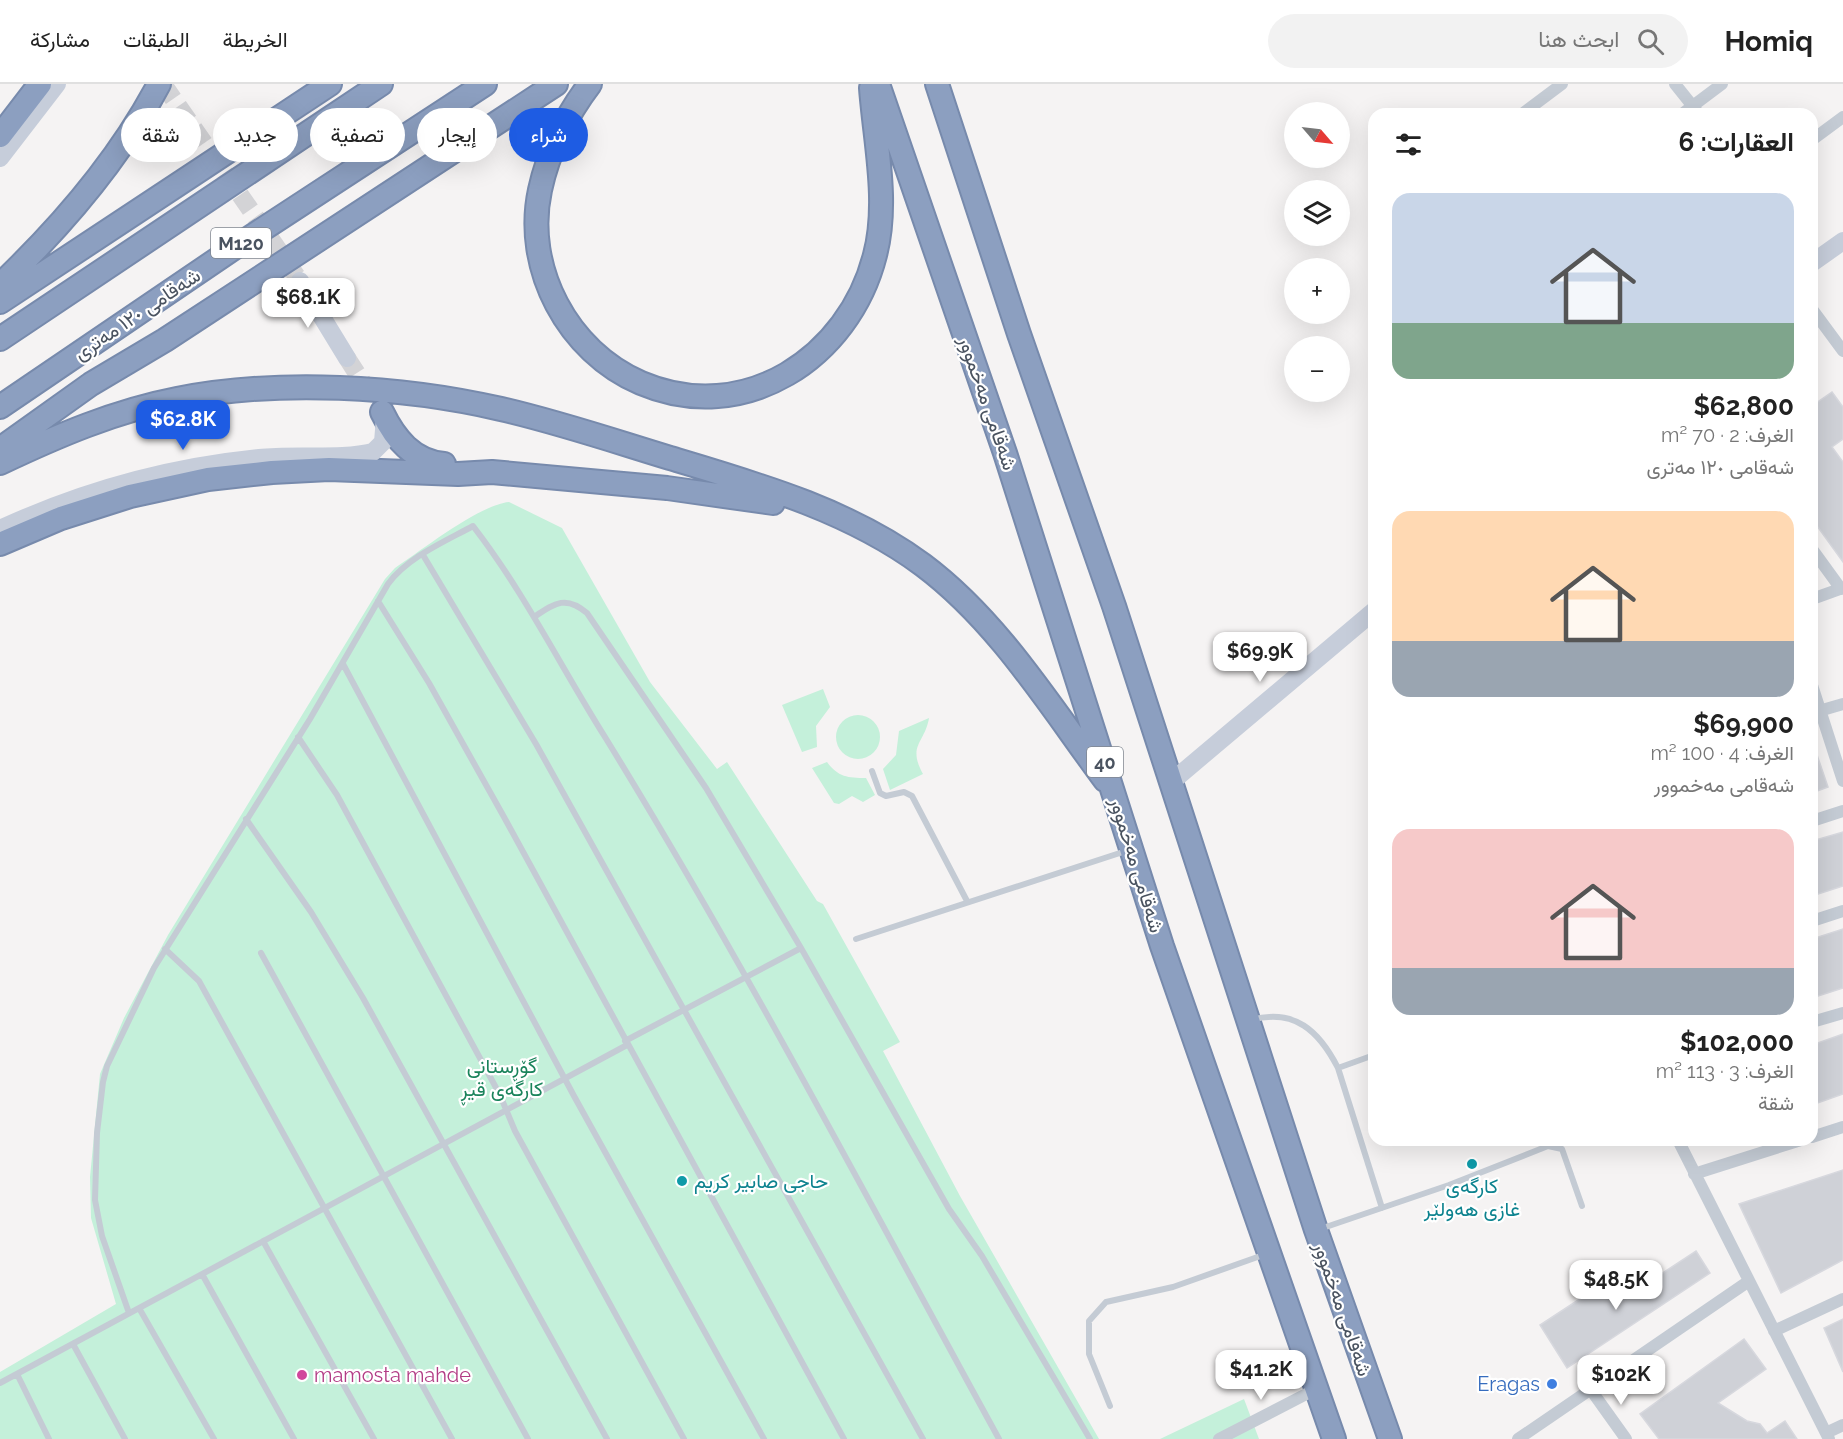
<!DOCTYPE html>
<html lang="ar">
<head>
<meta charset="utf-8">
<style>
	:root { --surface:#fff; --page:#f2f2f2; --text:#222; --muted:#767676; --line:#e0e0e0; --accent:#1e5ce3 }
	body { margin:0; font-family:Raleway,Vazirmatn,sans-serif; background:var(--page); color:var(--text); direction:rtl; height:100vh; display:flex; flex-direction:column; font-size:22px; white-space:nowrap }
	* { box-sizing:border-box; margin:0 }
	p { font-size:20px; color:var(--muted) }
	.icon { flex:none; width:33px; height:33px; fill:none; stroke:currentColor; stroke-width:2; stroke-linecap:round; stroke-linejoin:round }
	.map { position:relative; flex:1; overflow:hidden; direction:ltr }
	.side { position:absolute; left:1368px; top:24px; width:450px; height:1038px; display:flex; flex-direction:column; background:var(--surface); border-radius:18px; box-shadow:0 6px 24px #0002; direction:rtl }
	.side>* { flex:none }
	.hud { position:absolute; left:18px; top:24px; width:570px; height:54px; direction:rtl; display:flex; gap:12px }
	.needle { width:39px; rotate:118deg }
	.buttons { position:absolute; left:1284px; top:18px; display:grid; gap:12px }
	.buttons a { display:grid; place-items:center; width:66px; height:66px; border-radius:50%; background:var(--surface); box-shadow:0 6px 24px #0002; font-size:30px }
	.price { position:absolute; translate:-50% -51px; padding:0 14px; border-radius:12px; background:#fff; color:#222; font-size:20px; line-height:39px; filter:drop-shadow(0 2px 3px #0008) }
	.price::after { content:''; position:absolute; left:50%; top:36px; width:18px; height:14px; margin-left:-9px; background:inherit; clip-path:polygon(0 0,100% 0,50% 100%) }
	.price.active { background:var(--accent); color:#fff }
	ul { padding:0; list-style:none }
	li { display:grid; align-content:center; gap:12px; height:318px; padding:0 24px }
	li span { display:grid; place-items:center; height:186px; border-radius:18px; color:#555 }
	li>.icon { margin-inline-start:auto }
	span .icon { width:108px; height:108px; fill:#fffc; stroke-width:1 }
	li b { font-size:26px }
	h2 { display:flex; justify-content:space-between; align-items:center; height:72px; padding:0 24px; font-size:26px }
	.pill { padding:0 21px; border-radius:27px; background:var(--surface); box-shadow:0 6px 24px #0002; font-size:21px; line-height:54px }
	.pill.active { background:var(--accent); color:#fff }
	header { display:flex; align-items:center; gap:36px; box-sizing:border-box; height:84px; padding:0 30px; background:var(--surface); border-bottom:2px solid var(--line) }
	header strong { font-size:28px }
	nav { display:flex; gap:33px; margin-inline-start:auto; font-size:21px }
	.search { width:420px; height:54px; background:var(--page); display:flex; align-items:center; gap:15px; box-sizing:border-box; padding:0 21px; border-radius:33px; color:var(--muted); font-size:22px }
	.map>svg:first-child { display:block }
	.green { fill:#c4f0da }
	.building { fill:#cfd1d7; stroke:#d7d8de; stroke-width:1.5 }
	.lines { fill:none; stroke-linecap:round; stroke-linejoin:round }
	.secondary-tunnel { stroke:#d3d3d6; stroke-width:18; stroke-dasharray:18 9; stroke-linecap:butt }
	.highway-casing { stroke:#778aac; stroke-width:26 }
	.lane { stroke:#c4cbd4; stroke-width:6 }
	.street { stroke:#c4cbd4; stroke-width:12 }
	.secondary { stroke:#c6cdda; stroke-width:18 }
	.highway { stroke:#8c9fc0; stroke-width:22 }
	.culture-dot { fill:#0f9aa8; stroke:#fff; stroke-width:2 }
	.hotel-dot { fill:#d1479c; stroke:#fff; stroke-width:2 }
	.shop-dot { fill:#3f7fe0; stroke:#fff; stroke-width:2 }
	.labels { text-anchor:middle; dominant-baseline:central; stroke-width:4.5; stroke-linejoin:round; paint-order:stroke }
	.shield { fill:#fff; stroke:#808790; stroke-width:1.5 }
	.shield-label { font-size:18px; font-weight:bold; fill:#4a5360 }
	.street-label { font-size:20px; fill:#4a5360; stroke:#fff }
	.park-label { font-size:20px; fill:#1a835b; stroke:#fff }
	.culture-label { font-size:20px; fill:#0d838f; stroke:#fff; text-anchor:start }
	.hotel-label { font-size:20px; fill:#b23c85; stroke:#fff; text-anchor:start }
	.shop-label { font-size:20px; fill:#366cbe; stroke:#fff; text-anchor:end }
</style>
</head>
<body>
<header>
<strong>Homiq</strong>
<div class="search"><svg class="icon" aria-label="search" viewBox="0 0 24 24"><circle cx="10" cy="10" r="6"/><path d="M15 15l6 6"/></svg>ابحث هنا</div>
<nav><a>الخريطة</a><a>الطبقات</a><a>مشاركة</a></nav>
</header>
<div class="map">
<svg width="1843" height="1355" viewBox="0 0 1843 1355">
	<rect width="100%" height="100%" fill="#f5f3f3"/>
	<!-- green -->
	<path class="green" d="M 509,418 L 562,444 L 650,598 L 717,685 L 727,678 L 817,817 L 823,820 L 900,958 L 883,967 L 960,1112 L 1099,1355 L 0,1355 L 0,1288 L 116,1220 L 91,1134 L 90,1093 L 100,990 L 124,934 L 168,851 L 385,495 L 395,484 C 422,466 479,421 509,418 Z
		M 823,605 L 830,623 L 816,642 L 817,663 L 802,668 L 782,621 Z
		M836 653a22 22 0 1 1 44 0a22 22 0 1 1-44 0Z
		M 929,634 C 925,659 907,661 923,690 L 890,706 L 883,685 L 896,671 L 899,647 Z
		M 827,678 C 838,693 848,694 866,694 L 875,711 L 863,718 L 852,712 L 839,720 L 834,719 L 812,684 Z
		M 1244,1315 L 1259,1355 L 1160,1355 Z"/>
	<!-- building -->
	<path class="building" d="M 1832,308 L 1843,323 L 1843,355 L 1832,363 L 1843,378 L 1843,478 L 1812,435 L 1812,322 Z
		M 1812,662 L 1814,662 L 1828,703 L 1812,709 Z
		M 1843,748 L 1843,802 L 1812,812 L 1812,757 Z
		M 1843,845 L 1843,904 L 1812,914 L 1812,855 Z
		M 1843,950 L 1843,1010 L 1812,1021 L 1812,961 Z
		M 1843,1086 L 1843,1176 L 1781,1209 L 1739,1120 Z
		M 1696,1167 L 1710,1189 L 1567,1284 L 1540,1241 L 1604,1199 L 1617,1219 Z
		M 1843,1235 L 1843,1288 L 1824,1244 Z
		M 1744,1255 L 1766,1285 L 1718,1319 L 1747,1337 L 1760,1340 L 1767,1349 L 1785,1337 L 1797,1355 L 1659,1355 L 1640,1330 Z"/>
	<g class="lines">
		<!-- secondary-tunnel -->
		<path class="secondary-tunnel" d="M 163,0 L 300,197
			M 347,274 L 372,313"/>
		<defs>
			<path id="highway" d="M 590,0 C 567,30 548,68 540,106 C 523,184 568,268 641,299 C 744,343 849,274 875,171 C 889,118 875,58 871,4
				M 878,0 L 1005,369 L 1162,862 L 1334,1355
				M 937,0 L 1019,250 L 1114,522 L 1316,1146 L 1390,1355
				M 0,52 L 40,0
				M 0,201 C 62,142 119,76 159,0
				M 0,218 L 330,0
				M 0,255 L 381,0
				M 0,323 L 234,164 L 485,0
				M 382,328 C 395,355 413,377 444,380
				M 0,365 L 91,300 L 165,256 L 556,0
				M 0,379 C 57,352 115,327 177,315 C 278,295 401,302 501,325 C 558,338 614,357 670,374 C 757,400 849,426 923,481 C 998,537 1050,622 1105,696
				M 0,460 L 61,434 L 130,412 L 208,395 L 272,388 L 329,385 L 458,390 L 492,388 L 667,404 L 773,419"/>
		</defs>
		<!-- highway casing -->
		<use href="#highway" class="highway-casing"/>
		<!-- lane -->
		<path class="lane" d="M 423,471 L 536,660 L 923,1355
			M 378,517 L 429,599 L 504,733 L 844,1355
			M 534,533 C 555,519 566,511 587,529 L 706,704 L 801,864 L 949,1125 L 982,1172 L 1090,1355
			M 343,580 L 574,1012 L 764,1355
			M 298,653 L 337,711 L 500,1011 L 515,1047 L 684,1355
			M 872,687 L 880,709 L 886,712 L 904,708 L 912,712 L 967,817
			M 246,735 L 311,828 L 363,914 L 607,1355
			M 856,855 L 1126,767
			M 165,865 L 199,897 L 452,1355
			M 261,869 L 528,1355
			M 1251,936 C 1295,924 1319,947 1338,984 L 1382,1124
			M 625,957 L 801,864
			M 1338,984 L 1374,971
			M 1320,1145 L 1449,1101 L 1548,1062 L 1562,1065 L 1582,1122
			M 263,1157 L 374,1355
			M 202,1190 L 294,1355
			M 139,1224 L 214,1355
			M 129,1229 L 102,1152 L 95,1116 L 97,1049 L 103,998 L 107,982 L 154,884 L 310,635 L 388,500 C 408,473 444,458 473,442 C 524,508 561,583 605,653 C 746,882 870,1120 999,1355
			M 73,1260 L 125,1355
			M 17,1290 L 49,1355
			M 0,1299 L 627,961
			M 1110,1322 L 1089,1270 L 1089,1237 L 1106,1218 L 1173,1203 L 1266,1170"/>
		<!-- street -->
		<path class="street" d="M 1675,0 L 1699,30
			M 1522,30 L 1562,0
			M 1682,30 L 1722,0
			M 1812,56 L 1843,33
			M 1812,225 L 1843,267
			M 1812,465 L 1841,505
			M 1812,515 L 1843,504
			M 1812,601 L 1843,697
			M 1812,629 L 1843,620
			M 1812,737 L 1843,727
			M 1812,837 L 1843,827
			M 1812,938 L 1843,929
			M 1812,1053 L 1843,1043
			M 1678,1056 L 1829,1355
			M 1694,1090 L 1801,1056
			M 1774,1247 L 1843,1215
			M 1591,1306 L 1626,1355
			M 1826,1349 L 1843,1341
			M 1219,1355 L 1316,1305
			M 1518,1355 L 1749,1197"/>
		<!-- secondary -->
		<path class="secondary" d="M 0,74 L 57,0
			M 1812,179 L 1843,157
			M 300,197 L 347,274
			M 0,445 C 82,407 169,383 259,374 C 293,370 343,376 373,368 L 383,358 L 385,334
			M 1170,699 L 1374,527"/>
		<!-- highway -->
		<use href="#highway" class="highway"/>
	</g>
	<!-- markers -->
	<g class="culture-dot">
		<circle cx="1472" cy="1080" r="6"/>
		<circle cx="682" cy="1097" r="6"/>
	</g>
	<circle class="hotel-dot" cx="302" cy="1291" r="6"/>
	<circle class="shop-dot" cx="1552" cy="1300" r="6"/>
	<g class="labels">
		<!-- shield labels -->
		<g class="shield">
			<rect x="211" y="144" width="60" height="30" rx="4.5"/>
			<rect x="1087" y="663" width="36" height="30" rx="4.5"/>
		</g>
		<g class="shield-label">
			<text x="241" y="159">M120</text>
			<text x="1105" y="678">40</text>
		</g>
		<!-- street labels -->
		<g class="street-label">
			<text transform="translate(137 230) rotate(-34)">شەقامی ١٢٠ مەتری</text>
			<text transform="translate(988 319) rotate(71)">شەقامی مەخموور</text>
			<text transform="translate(1137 781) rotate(73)">شەقامی مەخموور</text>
			<text transform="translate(1343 1225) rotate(71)">شەقامی مەخموور</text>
		</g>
		<!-- park labels -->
		<g class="park-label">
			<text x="502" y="982">گۆڕستانی<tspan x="502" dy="23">کارگەی قیڕ</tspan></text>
		</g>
		<!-- culture labels -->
		<g class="culture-label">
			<text x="694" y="1097">حاجی صابیر کریم</text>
			<text x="1472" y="1102" text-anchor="middle">کارگەی<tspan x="1472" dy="23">غازی هەولێر</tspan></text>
		</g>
		<!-- hotel labels -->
		<g class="hotel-label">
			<text x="314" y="1291">mamosta mahde</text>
		</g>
		<!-- shop labels -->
		<g class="shop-label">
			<text x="1540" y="1300">Eragas</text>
		</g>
	</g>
</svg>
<div class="buttons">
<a><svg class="needle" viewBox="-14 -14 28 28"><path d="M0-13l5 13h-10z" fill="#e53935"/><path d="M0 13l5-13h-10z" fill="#767676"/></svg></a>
<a><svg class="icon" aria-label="layers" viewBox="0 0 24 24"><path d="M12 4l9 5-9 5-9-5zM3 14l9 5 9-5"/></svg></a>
<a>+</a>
<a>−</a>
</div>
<b class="price" style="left:308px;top:245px">$68.1K</b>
<b class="price active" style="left:183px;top:367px">$62.8K</b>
<b class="price" style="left:1260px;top:599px">$69.9K</b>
<b class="price" style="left:1616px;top:1227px">$48.5K</b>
<b class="price" style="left:1261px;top:1317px">$41.2K</b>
<b class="price" style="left:1621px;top:1322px">$102K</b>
<div class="hud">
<a class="pill active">شراء</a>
<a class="pill">إيجار</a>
<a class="pill">تصفية</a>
<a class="pill">جديد</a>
<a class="pill">شقة</a>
</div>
<section class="side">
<h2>العقارات: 6<svg class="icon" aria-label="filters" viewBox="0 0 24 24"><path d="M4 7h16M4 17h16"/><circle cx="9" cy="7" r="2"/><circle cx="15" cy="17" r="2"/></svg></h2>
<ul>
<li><span style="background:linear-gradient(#c9d6e8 70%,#7fa58c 0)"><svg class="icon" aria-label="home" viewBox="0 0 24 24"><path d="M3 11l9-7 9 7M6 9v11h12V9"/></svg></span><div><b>$62,800</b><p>الغرف: 2 · 70 m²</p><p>شەقامی ١٢٠ مەتری</p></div></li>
<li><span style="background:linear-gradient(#ffd9b3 70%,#9aa5b1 0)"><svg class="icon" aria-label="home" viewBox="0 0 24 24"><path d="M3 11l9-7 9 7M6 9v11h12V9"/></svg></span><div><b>$69,900</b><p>الغرف: 4 · 100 m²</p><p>شەقامی مەخموور</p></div></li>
<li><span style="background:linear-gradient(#f6c9c9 75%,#9aa5b1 0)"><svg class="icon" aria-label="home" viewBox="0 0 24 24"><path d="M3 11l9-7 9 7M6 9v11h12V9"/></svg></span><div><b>$102,000</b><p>الغرف: 3 · 113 m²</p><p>شقة</p></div></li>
</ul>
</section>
</div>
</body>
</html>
